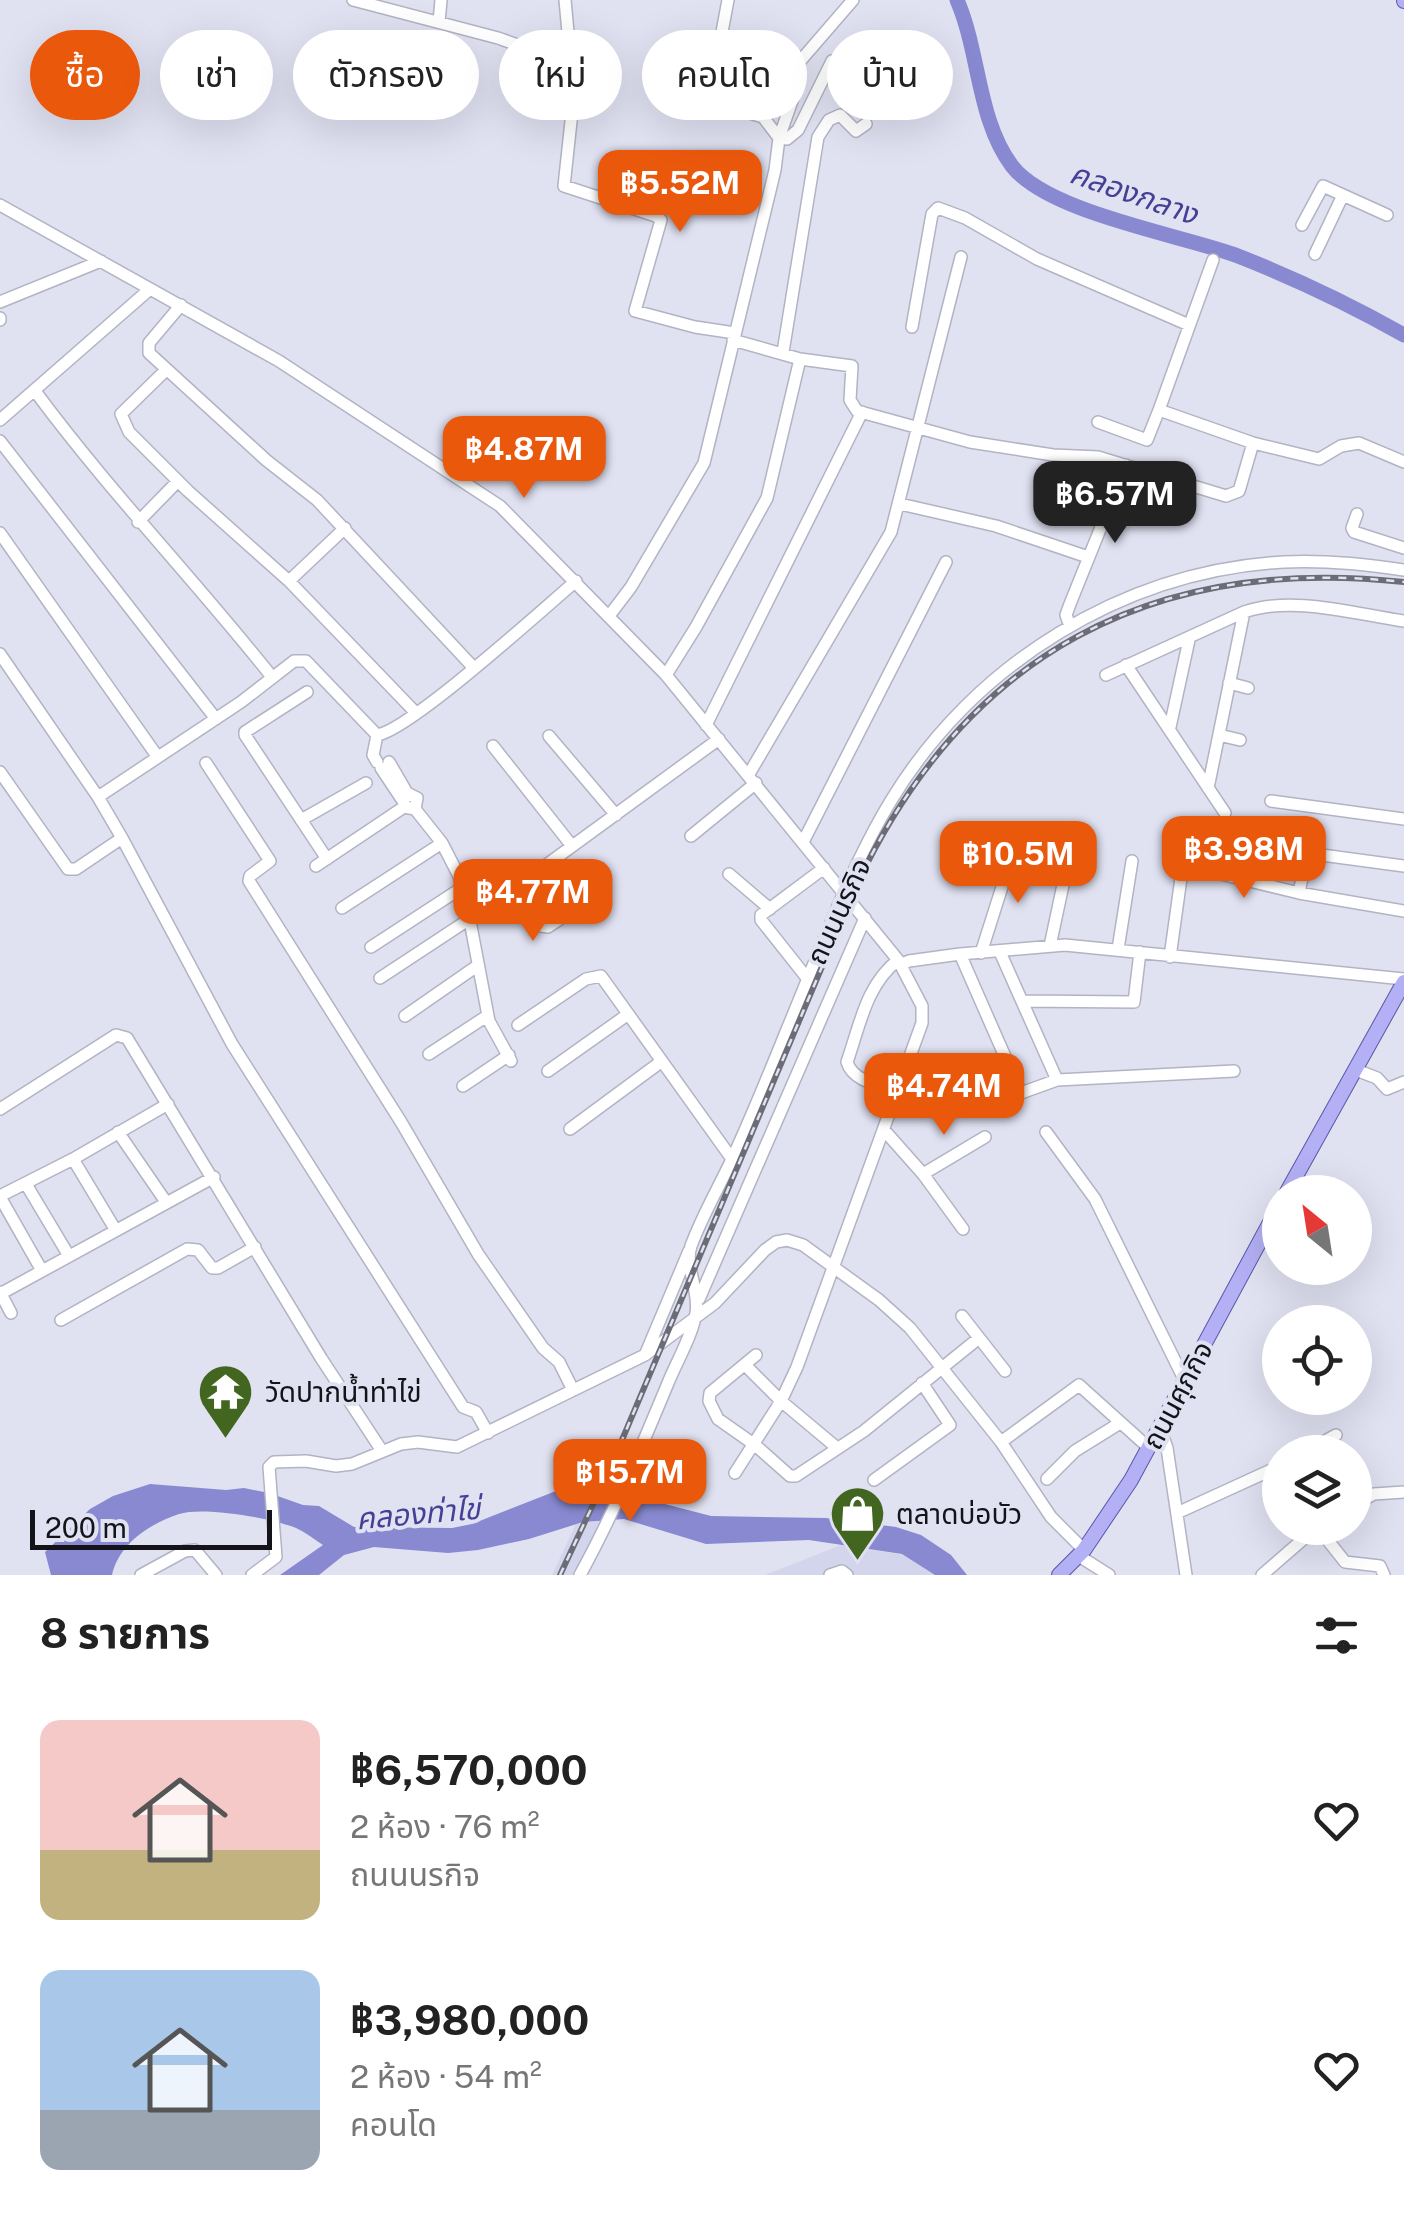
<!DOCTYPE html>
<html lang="th">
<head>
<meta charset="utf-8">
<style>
	:root { --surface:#fff; --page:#f2f2f2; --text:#222; --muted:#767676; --accent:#ea580c }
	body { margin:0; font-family:"Public Sans","Noto Sans Thai",sans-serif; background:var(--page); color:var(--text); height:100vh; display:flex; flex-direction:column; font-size:38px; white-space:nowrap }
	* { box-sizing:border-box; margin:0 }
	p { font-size:32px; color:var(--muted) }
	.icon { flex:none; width:55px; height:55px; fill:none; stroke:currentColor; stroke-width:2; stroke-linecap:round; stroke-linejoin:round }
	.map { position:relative; height:1575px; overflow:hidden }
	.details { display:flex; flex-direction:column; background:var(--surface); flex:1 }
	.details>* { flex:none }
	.hud { position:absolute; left:30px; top:30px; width:1345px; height:90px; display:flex; gap:20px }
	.needle { width:65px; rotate:330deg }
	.controls { position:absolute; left:1262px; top:1175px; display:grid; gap:20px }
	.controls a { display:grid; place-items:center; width:110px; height:110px; border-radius:50%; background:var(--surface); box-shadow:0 10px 40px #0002; font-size:50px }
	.scale { position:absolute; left:30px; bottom:25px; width:242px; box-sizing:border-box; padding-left:10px; border:5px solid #131319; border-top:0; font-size:28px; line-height:35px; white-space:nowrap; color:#131319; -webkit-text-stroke:8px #e0e1f1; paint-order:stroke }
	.price { position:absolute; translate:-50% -85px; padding:0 22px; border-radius:20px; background:var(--accent); color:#fff; font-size:32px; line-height:65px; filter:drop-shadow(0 2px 5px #0008) }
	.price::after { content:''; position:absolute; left:50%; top:60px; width:30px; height:22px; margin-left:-15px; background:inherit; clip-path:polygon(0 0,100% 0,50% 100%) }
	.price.active { background:#222; color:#fff }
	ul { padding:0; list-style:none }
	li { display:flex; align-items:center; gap:30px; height:250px; padding:0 40px }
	li span { display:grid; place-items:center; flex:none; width:280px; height:200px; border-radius:20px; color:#555 }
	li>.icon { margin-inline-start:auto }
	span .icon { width:120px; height:120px; fill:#fffc; stroke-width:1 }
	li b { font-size:42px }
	h2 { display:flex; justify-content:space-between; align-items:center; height:120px; padding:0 40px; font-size:42px }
	.tag { padding:0 35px; border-radius:45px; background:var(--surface); box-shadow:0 10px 40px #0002; font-size:35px; line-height:90px }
	.tag.active { background:var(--accent); color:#fff }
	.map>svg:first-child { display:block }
	.built { fill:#d3d5ec }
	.water { fill:#8889d0 }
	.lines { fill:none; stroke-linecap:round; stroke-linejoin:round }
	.river { stroke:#8889d0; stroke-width:15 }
	.minor-casing { stroke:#b2b3c3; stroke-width:14 }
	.major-casing { stroke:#5a57a4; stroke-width:16 }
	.minor { stroke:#fff; stroke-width:11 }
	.major { stroke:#b3b0f5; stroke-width:14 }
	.rail-casing { stroke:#6b6c76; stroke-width:6 }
	.rail { stroke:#e0e1f1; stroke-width:2.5; stroke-dasharray:8; stroke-linecap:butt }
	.labels { text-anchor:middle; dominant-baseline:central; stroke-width:8; stroke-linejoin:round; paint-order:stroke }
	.street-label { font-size:28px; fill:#131319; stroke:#e0e1f1 }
	.poi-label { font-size:28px; fill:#131319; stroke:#e0e1f1; text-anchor:start }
	.water-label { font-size:30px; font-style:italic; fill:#463f95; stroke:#e0e1f1 }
</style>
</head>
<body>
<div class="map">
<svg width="1404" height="1575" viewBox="0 0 1404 1575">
	<rect width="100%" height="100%" fill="#e0e1f1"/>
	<!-- built -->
	<path class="built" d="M 603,1520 L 575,1575 L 552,1575 L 576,1524 Z
		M 841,1545 L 904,1555 L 935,1575 L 765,1575 Z"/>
	<!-- water -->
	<path class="water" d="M 150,1484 L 226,1490 L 244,1488 L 269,1493 L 303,1505 L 319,1506 L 354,1527 L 452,1528 L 472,1524 L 556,1491 L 580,1490 L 634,1496 L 711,1516 L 826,1518 L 896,1527 L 921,1535 L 951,1555 L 967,1575 L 935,1575 L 902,1554 L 809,1540 L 706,1544 L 624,1519 L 583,1522 L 529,1539 L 478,1550 L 448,1553 L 374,1547 L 344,1555 L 319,1575 L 280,1575 L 323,1545 C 314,1539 305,1532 296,1528 C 272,1518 203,1506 179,1514 C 149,1524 119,1544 112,1575 L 51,1575 L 45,1552 L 90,1509 L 113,1496 Z"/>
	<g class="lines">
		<!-- river -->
		<path class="river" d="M 957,0 C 980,53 977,119 1012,166 C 1048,213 1182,235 1238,256 C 1294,278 1351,305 1404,335"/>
		<defs>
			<path id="minor" d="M 353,0 L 498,38 L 557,59
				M 565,0 L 569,43 L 557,59 L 573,68 L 576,75 L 564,186 L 656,216 L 661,220 L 635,311 L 695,327 L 735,333
				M 439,22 L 441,0
				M 832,61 L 798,130 L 787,139 L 779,138 L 793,98 L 789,74 L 853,0
				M 0,205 L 279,361 L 500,506 L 666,675 L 898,960 L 922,1006 L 922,1023 L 797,1367 L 781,1401 L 735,1473
				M 1302,225 L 1323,186 L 1387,215
				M 1315,254 L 1343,195
				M 1213,260 L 1159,410 L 1253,443 L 1319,459 L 1341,446 L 1359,443 L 1404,462
				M 0,302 L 101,261
				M 181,305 L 149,343 L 149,353 L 266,460 L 317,500 L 473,667
				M 0,318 L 0,320
				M 912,327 L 932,214 L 938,208 L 965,218 L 1037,259 L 1189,325
				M 733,340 L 800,359 L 852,366 L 850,400 L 857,411 L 970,442 L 1053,455 L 1098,457 L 1226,496 L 1239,491 L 1253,443
				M 783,352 L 818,137 L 829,120 L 840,115 L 856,131 L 866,124
				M 166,370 L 121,414 L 129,432 L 188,491 L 289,581 L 416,713
				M 35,391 C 109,491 195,580 272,677
				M 0,420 L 150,289
				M 1098,422 L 1147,440 L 1159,410
				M 0,441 L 216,719
				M 900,504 L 996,526 L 1088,557
				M 1357,514 L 1352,528 L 1354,532 L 1404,548
				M 138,522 L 178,481
				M 0,533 L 157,756
				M 289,581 L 345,528
				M 609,616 L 631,587 L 704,463 L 775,170 L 779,138 L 763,117 L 716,103 L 710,96 L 728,0
				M 1070,626 L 1066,615 L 1070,604 L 1126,465
				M 0,654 L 98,797
				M 1126,665 L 1225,813
				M 666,675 L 696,627 L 767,498 L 800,359
				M 1106,675 L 1244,612 C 1293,595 1354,614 1404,621
				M 1229,683 L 1248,688
				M 307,692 L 245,732 L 245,735 L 327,859
				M 706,725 L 862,412
				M 1170,727 L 1189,640
				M 1219,735 L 1240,740
				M 549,736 L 616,815
				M 493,746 L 572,846
				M 377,762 L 373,755 L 377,735
				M 389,762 L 407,793 L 417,798 L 415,809
				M 206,763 L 270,861 L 250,876 L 249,881 L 401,1122 L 478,1254 L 543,1348 L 559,1362 L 572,1388
				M 381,768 L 403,801
				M 0,772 L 68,869 L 76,869 L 122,838 L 98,797 L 241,702 L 294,661 L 306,661 L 377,735 C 410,730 542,610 576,581
				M 749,774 L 891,532 L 961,257
				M 1208,788 L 1244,612
				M 409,795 L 404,798 L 404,807 L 415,809 L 442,843 L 463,884 L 489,1021 L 511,1061
				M 1271,801 L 1404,819
				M 301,820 L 366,783
				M 691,836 L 756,783
				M 122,838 L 232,1044 L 463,1407 L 476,1412 L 488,1433
				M 803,842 L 946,562
				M 1279,850 L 1307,853 L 1299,893
				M 1307,853 L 1404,866
				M 316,866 L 404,807
				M 729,874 L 770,909
				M 515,888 L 541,926 L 548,927 L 572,911
				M 497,901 L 719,739
				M 342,908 L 442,843
				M 1050,946 L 1070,852
				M 371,947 L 463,887
				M 1118,949 L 1132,861
				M 1000,952 L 1057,1080
				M 981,953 L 1015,846
				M 960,954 L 1021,1093 L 1057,1080 L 1234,1071
				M 1170,957 L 1182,871 L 1188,866 L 1299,893 L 1404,911
				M 898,960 C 866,985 860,1025 847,1062 C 853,1082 880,1085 898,1091
				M 900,965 L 909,961 L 960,954 L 1065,945 L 1404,979
				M 380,978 L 468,920
				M 807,978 L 761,920 L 761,915 L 824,868
				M 1022,1001 L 1134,1002 L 1140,952
				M 405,1016 L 477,966
				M 518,1025 L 586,979 L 601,976 L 732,1159
				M 429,1054 L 487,1016
				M 1356,1070 L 1377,1078 L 1387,1089 L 1404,1082
				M 548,1071 L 627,1015
				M 463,1086 L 509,1055
				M 0,1109 L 116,1035 L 127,1038 L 321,1358 L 382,1451
				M 570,1129 L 662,1061
				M 884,1130 L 923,1174 L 963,1229
				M 118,1132 L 166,1202
				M 1046,1132 L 1095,1199 L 1184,1379
				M 73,1159 L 115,1229
				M 923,1174 L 985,1137
				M 26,1184 L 69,1256
				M 0,1196 L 73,1159 L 168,1104
				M 0,1197 L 41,1269
				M 0,1292 L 11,1313
				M 0,1294 L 214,1177
				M 699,1299 L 865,918
				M 962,1316 L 1005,1371
				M 61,1320 L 187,1249 L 198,1250 L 212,1268 L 218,1268 L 255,1247
				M 646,1353 L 689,1251
				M 756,1355 L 710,1393 L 709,1401 L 718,1419 L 755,1445 L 790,1476 L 796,1476 L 864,1431 L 979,1338
				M 745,1365 L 781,1401 L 836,1447
				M 1159,1426 L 1167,1448 L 1186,1575
				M 1001,1442 L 1079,1385 L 1149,1448
				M 1305,1452 L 1336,1435
				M 1047,1479 L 1075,1451 L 1120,1423
				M 874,1480 L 950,1425 L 922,1383
				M 1355,1504 L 1374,1494 L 1404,1492
				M 1177,1513 L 1280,1466
				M 1318,1528 L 1345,1562 L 1380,1566 L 1384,1575
				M 1079,1556 L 1109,1575
				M 141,1575 L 185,1551 L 195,1550 L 216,1575
				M 252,1575 L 276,1557 L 269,1467 L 274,1462 L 306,1461 L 336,1466 L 352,1464 L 401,1444 L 418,1442 L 457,1447 L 645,1355 L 715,1303 L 765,1250 L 776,1242 L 787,1240 L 803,1245 L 879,1300 L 910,1328 L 1001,1442 L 1051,1517 L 1084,1550
				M 580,1575 C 614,1513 641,1448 668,1383 C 677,1361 692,1336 696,1313 C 700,1291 684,1265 691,1246 C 702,1216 719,1187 733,1157 C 752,1116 769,1074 786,1032 C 817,958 850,867 892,799 C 975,663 1124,571 1284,562 C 1324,560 1364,564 1404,570
				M 830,1575 L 842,1571 L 847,1575
				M 1262,1575 L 1316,1528"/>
			<path id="major" d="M 1404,0 L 1404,1
				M 1287,1192 L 1404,982
				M 1059,1575 L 1084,1550 L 1131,1480 L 1280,1204"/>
		</defs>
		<!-- minor casing -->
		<use href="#minor" class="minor-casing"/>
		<!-- major casing -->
		<use href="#major" class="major-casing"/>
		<!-- minor -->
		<use href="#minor" class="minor"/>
		<!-- major -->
		<use href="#major" class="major"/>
		<defs>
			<path id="rail" d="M 560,1575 L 611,1466 L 857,884 C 966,654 1152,555 1404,582"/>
		</defs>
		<!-- rail casing -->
		<use href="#rail" class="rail-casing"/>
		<!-- rail -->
		<use href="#rail" class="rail"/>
	</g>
	<!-- icons -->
	<defs>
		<symbol id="temple-pin" viewBox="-11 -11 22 30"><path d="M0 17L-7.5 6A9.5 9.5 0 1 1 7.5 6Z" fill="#42661f" stroke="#e0e1f1"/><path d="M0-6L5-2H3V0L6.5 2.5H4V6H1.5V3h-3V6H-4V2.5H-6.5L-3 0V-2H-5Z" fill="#fff"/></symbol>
		<symbol id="shop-pin" viewBox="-11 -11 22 30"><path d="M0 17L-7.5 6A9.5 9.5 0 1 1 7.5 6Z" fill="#42661f" stroke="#e0e1f1"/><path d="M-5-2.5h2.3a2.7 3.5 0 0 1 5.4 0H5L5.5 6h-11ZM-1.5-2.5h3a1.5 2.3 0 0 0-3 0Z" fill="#fff"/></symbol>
	</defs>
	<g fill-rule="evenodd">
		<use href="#temple-pin" x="194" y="1360" width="63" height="86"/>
		<use href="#shop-pin" x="826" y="1482" width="63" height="86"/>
	</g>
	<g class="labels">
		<!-- street labels -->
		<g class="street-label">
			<text transform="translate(838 911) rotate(-65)">ถนนนรกิจ</text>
			<text transform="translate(1177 1395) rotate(-62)">ถนนศุภกิจ</text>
		</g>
		<!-- poi labels -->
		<g class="poi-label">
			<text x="265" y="1391">วัดปากน้ำท่าไข่</text>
			<text x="896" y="1513">ตลาดบ่อบัว</text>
		</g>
		<!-- water labels -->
		<g class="water-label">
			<text transform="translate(1134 193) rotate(19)">คลองกลาง</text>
			<text transform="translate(418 1513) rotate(-5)">คลองท่าไข่</text>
		</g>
	</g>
</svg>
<div class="controls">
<a><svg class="needle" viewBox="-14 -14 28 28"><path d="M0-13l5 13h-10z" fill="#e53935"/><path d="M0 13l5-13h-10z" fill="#767676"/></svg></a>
<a><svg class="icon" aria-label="locate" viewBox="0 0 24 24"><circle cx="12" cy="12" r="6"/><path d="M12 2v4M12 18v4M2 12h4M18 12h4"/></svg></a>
<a><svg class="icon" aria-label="layers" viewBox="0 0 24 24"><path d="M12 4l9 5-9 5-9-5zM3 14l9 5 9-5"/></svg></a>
</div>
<div class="scale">200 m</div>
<b class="price" style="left:680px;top:235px">฿5.52M</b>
<b class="price" style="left:524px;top:501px">฿4.87M</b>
<b class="price active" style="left:1115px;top:546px">฿6.57M</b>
<b class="price" style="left:1244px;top:901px">฿3.98M</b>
<b class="price" style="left:1018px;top:906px">฿10.5M</b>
<b class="price" style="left:533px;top:944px">฿4.77M</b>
<b class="price" style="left:944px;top:1138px">฿4.74M</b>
<b class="price" style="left:630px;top:1524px">฿15.7M</b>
<div class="hud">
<a class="tag active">ซื้อ</a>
<a class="tag">เช่า</a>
<a class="tag">ตัวกรอง</a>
<a class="tag">ใหม่</a>
<a class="tag">คอนโด</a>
<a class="tag">บ้าน</a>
</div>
</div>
<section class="details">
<h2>8 รายการ<svg class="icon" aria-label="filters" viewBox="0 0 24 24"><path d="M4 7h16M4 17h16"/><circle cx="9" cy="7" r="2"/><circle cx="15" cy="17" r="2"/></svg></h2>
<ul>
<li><span style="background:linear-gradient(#f6c9c9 65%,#c2b280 0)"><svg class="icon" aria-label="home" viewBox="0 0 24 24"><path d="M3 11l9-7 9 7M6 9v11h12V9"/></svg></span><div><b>฿6,570,000</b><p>2 ห้อง · 76 m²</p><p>ถนนนรกิจ</p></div><svg class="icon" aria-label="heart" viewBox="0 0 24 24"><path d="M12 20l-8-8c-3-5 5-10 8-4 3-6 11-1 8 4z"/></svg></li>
<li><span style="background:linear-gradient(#a9c7e8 70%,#9aa5b1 0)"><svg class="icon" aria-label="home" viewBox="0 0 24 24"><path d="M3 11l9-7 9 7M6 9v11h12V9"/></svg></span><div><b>฿3,980,000</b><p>2 ห้อง · 54 m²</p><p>คอนโด</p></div><svg class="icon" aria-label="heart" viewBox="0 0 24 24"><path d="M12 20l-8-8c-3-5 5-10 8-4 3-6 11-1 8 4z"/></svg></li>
</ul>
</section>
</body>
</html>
